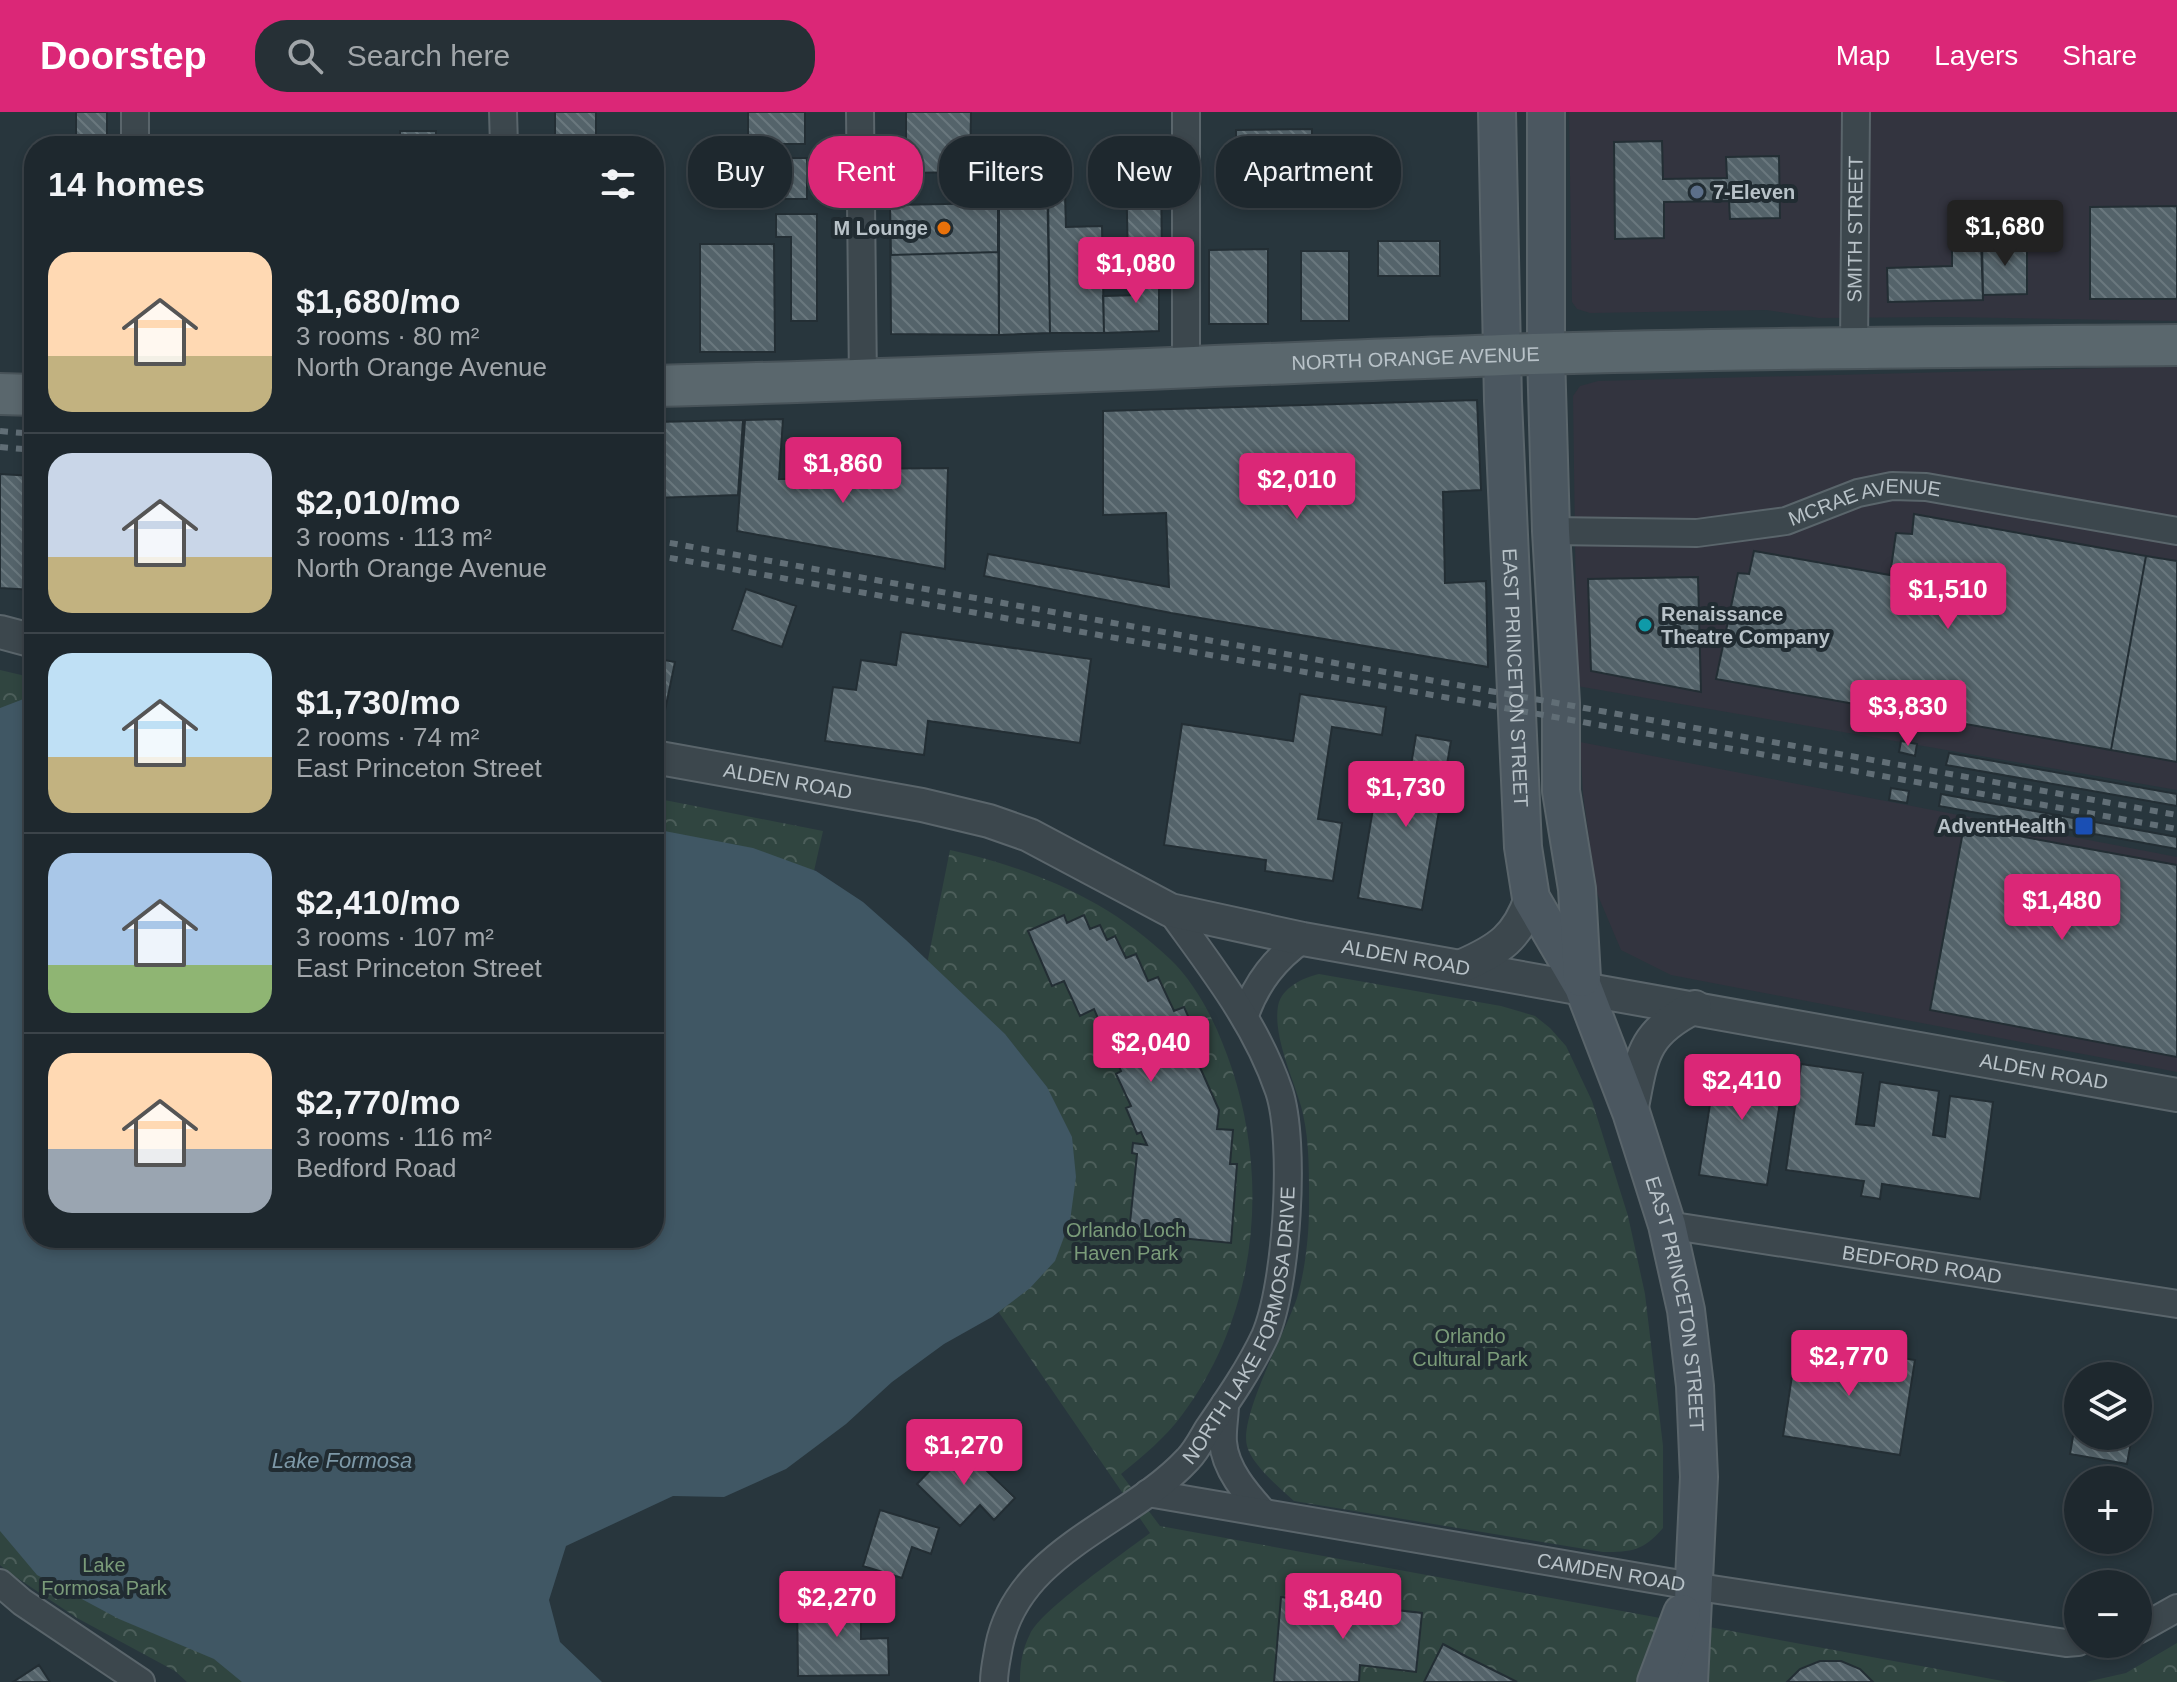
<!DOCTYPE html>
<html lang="en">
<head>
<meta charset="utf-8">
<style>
	:root { --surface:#1e282e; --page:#263036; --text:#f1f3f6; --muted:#a1a6aa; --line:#3c444a; --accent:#db2777 }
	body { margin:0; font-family:Helvetica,sans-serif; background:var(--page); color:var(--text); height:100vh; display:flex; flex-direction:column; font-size:30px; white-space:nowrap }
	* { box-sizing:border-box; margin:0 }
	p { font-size:26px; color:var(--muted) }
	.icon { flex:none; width:44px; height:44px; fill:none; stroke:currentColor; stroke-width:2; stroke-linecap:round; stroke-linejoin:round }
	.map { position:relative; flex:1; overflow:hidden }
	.side { position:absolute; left:24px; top:24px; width:640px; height:1112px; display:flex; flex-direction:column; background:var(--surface); border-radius:32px; box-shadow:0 4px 12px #0003,0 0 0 2px var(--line) }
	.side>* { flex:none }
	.hud { position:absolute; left:688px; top:24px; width:760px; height:72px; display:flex; gap:16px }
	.fabs { position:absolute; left:2064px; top:1250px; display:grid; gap:16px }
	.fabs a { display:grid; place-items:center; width:88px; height:88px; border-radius:50%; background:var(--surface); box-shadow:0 4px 12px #0003,0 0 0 2px var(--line); font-size:40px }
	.price { position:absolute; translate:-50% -68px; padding:0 18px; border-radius:8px; background:var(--accent); color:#fff; font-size:26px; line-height:52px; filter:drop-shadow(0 2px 4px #0008) }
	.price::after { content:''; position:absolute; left:50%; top:48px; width:24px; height:18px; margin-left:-12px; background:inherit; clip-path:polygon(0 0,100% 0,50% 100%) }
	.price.selected { background:#222; color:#fff }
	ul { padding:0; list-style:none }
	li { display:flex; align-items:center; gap:24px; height:200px; padding:0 24px }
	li+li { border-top:2px solid var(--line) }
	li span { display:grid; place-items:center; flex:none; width:224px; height:160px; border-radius:24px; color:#555 }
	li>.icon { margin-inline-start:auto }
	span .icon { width:96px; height:96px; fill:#fffc; stroke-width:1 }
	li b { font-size:34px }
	h2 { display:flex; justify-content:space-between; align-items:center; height:96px; padding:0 24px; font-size:34px }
	.tag { padding:0 28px; border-radius:32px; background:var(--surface); box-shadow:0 4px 12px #0003,0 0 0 2px var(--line); font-size:28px; line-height:72px }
	.tag.selected { background:var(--accent); color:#fff }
	header { display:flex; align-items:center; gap:48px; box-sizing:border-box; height:112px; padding:0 40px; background:var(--accent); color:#fff }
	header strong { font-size:38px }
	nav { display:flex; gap:44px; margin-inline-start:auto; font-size:28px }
	.search { width:560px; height:72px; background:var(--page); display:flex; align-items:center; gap:20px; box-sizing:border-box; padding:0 28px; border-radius:32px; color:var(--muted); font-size:30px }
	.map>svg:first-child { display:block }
	.medical { fill:#33343f }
	.park { fill:url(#park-crowns) }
	.water { fill:#405764 }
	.building { fill:url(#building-back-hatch); stroke:#232e34; stroke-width:2 }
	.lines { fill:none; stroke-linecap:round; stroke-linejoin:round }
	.minor-casing { stroke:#5a656b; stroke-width:30 }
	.tertiary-casing { stroke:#5a656b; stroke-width:36 }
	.secondary-casing { stroke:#5a656b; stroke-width:40 }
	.primary-casing { stroke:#485359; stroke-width:44 }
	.minor { stroke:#3c474d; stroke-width:26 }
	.tertiary { stroke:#3c474d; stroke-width:32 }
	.secondary { stroke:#4b5760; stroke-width:36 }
	.primary { stroke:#5a676d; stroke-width:40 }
	.rail { stroke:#616e76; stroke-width:6; stroke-dasharray:8 8; stroke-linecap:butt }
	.service-dot { fill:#5c6f8a; stroke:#212c32; stroke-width:3 }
	.food-dot { fill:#e8710a; stroke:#212c32; stroke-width:3 }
	.culture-dot { fill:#0f9aa8; stroke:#212c32; stroke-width:3 }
	.transit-dot { fill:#1a4fb4; stroke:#212c32; stroke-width:3 }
	.labels { text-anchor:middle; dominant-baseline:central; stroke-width:8; stroke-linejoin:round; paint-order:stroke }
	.poi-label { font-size:20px; font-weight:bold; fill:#b8c2c8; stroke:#212c32; text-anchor:start }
	.street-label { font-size:20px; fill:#b8c2c8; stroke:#212c32 }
	.park-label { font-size:20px; fill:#7a9b79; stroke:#212c32 }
	.water-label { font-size:22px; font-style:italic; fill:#7d98a7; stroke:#212c32 }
</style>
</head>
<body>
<header>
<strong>Doorstep</strong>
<div class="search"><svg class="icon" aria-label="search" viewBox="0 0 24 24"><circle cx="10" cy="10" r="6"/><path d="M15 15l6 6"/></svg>Search here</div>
<nav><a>Map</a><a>Layers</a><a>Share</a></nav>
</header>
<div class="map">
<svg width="2177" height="1570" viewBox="0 0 2177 1570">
	<defs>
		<pattern id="park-crowns" width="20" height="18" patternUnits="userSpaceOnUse" patternTransform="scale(2)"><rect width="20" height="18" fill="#304540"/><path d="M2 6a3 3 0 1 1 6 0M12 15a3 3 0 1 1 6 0" fill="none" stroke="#4c5e5a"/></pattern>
		<pattern id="building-back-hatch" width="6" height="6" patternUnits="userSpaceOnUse" patternTransform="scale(2)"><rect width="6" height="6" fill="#54636a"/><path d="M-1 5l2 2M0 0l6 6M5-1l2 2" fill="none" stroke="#6a787e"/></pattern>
	</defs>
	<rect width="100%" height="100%" fill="#28363d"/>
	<!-- medical -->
	<path class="medical" d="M 1569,0 L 2177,0 L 2177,209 L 1949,205 L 1819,206 L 1766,198 L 1590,201 L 1577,197 L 1572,190 Z
		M 2146,255 L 2177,255 L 2177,678 L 1577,574 L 1573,284 L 1580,274 L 1598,269 Z
		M 1580,630 L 2177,745 L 2177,960 L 1671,863 L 1621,838 L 1596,779 L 1583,682 Z"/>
	<!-- park -->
	<path class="park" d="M 0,558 L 34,566 L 34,728 L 0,726 Z
		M 654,686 L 823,719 L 800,821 L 654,784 Z
		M 950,738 C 1032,756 1109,788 1170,847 C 1200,876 1219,918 1232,957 C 1270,1073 1256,1204 1182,1303 C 1165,1326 1143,1344 1121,1362 L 1160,1414 L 2008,1570 L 1020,1570 C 1020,1552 1022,1538 1030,1522 C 1042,1497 1124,1441 1150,1421 L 978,1170 L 919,892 Z
		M 1319,862 L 1501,894 L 1535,904 L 1550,916 L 1566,934 L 1592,989 L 1628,1104 L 1645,1182 L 1663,1334 L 1663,1416 C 1643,1439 1632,1440 1603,1440 L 1294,1389 C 1280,1376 1252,1353 1247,1334 C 1239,1304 1286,1219 1297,1186 C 1305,1159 1309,1124 1309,1096 C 1309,1062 1310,1027 1301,994 C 1293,966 1273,924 1278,894 C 1282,875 1303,866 1319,862 Z
		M 0,1318 L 312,1570 L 187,1570 L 175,1559 L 77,1506 L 7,1459 L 0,1453 Z
		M 2177,1531 L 2177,1570 L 2086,1570 L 2126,1561 Z"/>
	<!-- water -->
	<path class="water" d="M 34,583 L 34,1126 L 654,1126 L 654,717 L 753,736 L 816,759 L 863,790 L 906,828 L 1005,922 L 1047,975 L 1072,1025 L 1076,1065 L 1070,1109 L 1055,1149 L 1030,1176 L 992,1205 L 944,1232 L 892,1270 L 846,1312 L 786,1357 L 724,1385 L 673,1384 L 566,1434 L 549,1488 L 560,1530 L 602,1570 L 242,1570 L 214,1547 L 119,1507 L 37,1463 L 0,1419 L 0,596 Z"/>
	<!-- building -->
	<path class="building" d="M 76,0 L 107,0 L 107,23 L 76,23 Z
		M 555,0 L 596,0 L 596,32 L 555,32 Z
		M 748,0 L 805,0 L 805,32 L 748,32 Z
		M 906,0 L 971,0 L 970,60 L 906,61 Z
		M 1312,17 L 1312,76 L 1236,77 L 1236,18 Z
		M 400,19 L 436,19 L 436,34 L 400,34 Z
		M 1662,29 L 1663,67 L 1727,66 L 1726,45 L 1779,44 L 1780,106 L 1730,107 L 1729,89 L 1664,90 L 1664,126 L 1615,127 L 1614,30 Z
		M 756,46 L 807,46 L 807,87 L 756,87 Z
		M 1161,57 L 1162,149 L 1128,149 L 1126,58 Z
		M 1047,63 L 1050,221 L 999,223 L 999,64 Z
		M 1048,83 L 1065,83 L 1066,115 L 1102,114 L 1104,221 L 1050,221 Z
		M 998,91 L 999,223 L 891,222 L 890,93 Z
		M 998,91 L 998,140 L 891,143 L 890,93 Z
		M 2177,94 L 2177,187 L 2090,187 L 2090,95 Z
		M 776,102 L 817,102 L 817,209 L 791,209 L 791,125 L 776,125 Z
		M 1981,127 L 1983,188 L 1888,190 L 1887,156 L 1952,154 L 1952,128 Z
		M 1378,129 L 1440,129 L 1440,164 L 1378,164 Z
		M 1982,129 L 2027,129 L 2027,182 L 1983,183 Z
		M 700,132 L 774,132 L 775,240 L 700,240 Z
		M 1268,137 L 1268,212 L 1209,212 L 1209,138 Z
		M 1301,139 L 1349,139 L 1349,209 L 1301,209 Z
		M 1141,149 L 1159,149 L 1159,219 L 1104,221 L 1103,184 L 1140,183 Z
		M 1477,288 L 1481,378 L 1443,380 L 1445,471 L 1486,469 L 1488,555 L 1171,501 L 984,464 L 988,442 L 1169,475 L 1166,401 L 1103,403 L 1103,299 Z
		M 783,307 L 779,367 L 844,367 L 844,357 L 948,356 L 945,457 L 737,419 L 745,308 Z
		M 743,308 L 738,383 L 654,386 L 654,310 Z
		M 0,362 L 34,364 L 34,478 L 0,476 Z
		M 1914,402 L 2146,444 L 2111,638 L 1716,567 L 1738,461 L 1749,462 L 1754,439 L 1890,463 L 1896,421 L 1912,422 Z
		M 2146,444 L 2177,449 L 2177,650 L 2111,638 Z
		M 1698,465 L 1701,580 L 1591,559 L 1588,467 Z
		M 746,477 L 796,494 L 782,535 L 732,518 Z
		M 901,520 L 1091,547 L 1080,631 L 928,609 L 924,643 L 825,629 L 833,575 L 856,578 L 861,548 L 896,553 Z
		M 654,546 L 675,550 L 662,613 L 654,611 Z
		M 1300,582 L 1386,595 L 1382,623 L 1332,615 L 1318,707 L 1342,711 L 1333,769 L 1265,759 L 1266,748 L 1164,733 L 1182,612 L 1293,629 Z
		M 1416,623 L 1451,629 L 1422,798 L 1358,786 L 1378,667 L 1408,672 Z
		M 1901,629 L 1917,632 L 1915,644 L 1899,640 Z
		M 1949,641 L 2177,682 L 2177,694 L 1946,653 Z
		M 1891,676 L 1909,679 L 1907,691 L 1889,688 Z
		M 1941,682 L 2177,725 L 2177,737 L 1939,694 Z
		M 1964,714 L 2177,753 L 2177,945 L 1930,898 Z
		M 1064,803 L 1067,811 L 1084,803 L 1090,817 L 1100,813 L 1107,828 L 1115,824 L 1126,846 L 1136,842 L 1148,869 L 1158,865 L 1174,899 L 1184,895 L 1207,947 L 1198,951 L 1219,998 L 1217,1017 L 1233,1018 L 1230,1052 L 1237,1052 L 1231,1131 L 1129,1121 L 1137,1042 L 1132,1041 L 1133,1031 L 1147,1033 L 1141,1020 L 1137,1022 L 1126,996 L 1131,994 L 1116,962 L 1121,959 L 1094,897 L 1080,904 L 1064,869 L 1052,874 L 1028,819 Z
		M 1717,947 L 1785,958 L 1767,1073 L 1699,1063 Z
		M 1801,952 L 1863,961 L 1856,1012 L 1874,1014 L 1880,970 L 1939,979 L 1933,1023 L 1945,1025 L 1950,984 L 1993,990 L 1980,1087 L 1882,1072 L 1880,1087 L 1861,1084 L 1864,1069 L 1786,1058 Z
		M 1797,1230 L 1915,1248 L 1900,1343 L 1783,1324 Z
		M 2078,1295 L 2078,1324 L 2132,1324 L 2127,1352 L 2070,1342 Z
		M 957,1330 L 1015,1386 L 994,1408 L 980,1393 L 960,1414 L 917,1372 Z
		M 880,1398 L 939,1416 L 931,1442 L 912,1435 L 902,1466 L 863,1454 Z
		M 797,1484 L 861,1484 L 861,1527 L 888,1526 L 889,1563 L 798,1564 Z
		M 1281,1485 L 1422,1501 L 1416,1560 L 1360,1553 L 1359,1570 L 1274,1570 Z
		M 1443,1532 L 1467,1545 L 1517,1570 L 1424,1570 Z
		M 1820,1549 L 1841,1549 L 1860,1557 L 1873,1570 L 1787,1570 L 1800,1557 Z
		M 39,1553 L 50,1570 L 13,1570 Z"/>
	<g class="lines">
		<defs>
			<g id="minor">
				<path d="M 135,0 L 135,34"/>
				<path d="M 503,0 L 504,34"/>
				<path d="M 860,0 L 863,270"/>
				<path id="s1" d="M 1854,235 L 1856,0"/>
				<path d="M 1186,255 L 1186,0"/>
				<path id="s2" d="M 1551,419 L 1697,421 L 1786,409 L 1858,381 L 1892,374 L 1926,375 L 2177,419"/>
				<path d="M 1245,903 C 1257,870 1275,847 1303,827"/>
				<path id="s3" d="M 1667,1113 L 2177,1192"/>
				<path d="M 1225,1292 C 1225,1304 1222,1318 1223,1330 C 1225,1357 1246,1381 1263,1400"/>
				<path id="s4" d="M 1148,1381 L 1692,1474 L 2066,1531 L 2078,1530"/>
				<path d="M 0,1471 L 22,1490 L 141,1570"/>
				<path d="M 2138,1518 L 2177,1496"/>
				<path id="s5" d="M 994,1570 C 994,1558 997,1546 999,1534 C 1018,1438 1128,1412 1188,1347 C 1196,1339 1202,1327 1208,1317 C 1228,1288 1250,1256 1265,1224 C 1287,1174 1296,1030 1279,979 C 1256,911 1211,855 1170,798"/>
			</g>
			<g id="tertiary">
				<path d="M 0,520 L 34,529"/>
				<path id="s6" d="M 654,645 L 922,693 L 989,709 L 1029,723 L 1170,798 L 1303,827 L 2177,983"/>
				<path d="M 1462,854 C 1499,838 1518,825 1531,786"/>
				<path d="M 1631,1000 C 1642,945 1641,922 1695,895"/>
			</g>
			<g id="secondary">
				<path id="s7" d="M 1497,0 L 1503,289 L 1523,735 L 1531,786 L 1583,875 L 1631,1000 L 1667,1113 L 1686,1198 L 1695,1274 L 1699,1365 L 1689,1570"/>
				<path d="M 1546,0 L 1546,242 L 1551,419 L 1561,591 L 1561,679 L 1577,777 L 1582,866"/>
				<path d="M 1656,1570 L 1682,1501"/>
			</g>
			<g id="primary">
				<path id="s8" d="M 654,274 C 937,267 1220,253 1503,243 C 1728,236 1952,235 2177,233"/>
				<path d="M 0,282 L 34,283"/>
			</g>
		</defs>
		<!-- minor casing -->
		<use href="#minor" class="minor-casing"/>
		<!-- tertiary casing -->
		<use href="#tertiary" class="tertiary-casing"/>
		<!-- secondary casing -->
		<use href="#secondary" class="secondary-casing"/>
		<!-- primary casing -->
		<use href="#primary" class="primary-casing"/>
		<!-- minor -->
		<use href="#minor" class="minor"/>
		<!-- tertiary -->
		<use href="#tertiary" class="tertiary"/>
		<!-- secondary -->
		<use href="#secondary" class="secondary"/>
		<!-- primary -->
		<use href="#primary" class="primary"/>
		<!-- rail -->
		<path class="rail" d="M 0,319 L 34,322
			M 0,335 L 34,338
			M 654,428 L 2177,703
			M 654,443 L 2177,717"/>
	</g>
	<!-- markers -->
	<circle class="service-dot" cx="1697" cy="80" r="8"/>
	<circle class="food-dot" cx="944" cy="116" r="8"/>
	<circle class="culture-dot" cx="1645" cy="513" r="8"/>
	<rect class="transit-dot" x="2074" y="704" width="20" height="20" rx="4"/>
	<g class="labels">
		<!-- poi labels -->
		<g class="poi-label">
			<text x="1713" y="80">7-Eleven</text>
			<text x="928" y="116" text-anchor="end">M Lounge</text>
			<text x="1661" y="502">Renaissance<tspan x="1661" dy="23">Theatre Company</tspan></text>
			<text x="2066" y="714" text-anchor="end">AdventHealth</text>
		</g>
		<!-- street labels -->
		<g class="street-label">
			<text stroke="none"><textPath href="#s1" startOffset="118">SMITH STREET</textPath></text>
			<text stroke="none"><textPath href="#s8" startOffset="762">NORTH ORANGE AVENUE</textPath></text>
			<text stroke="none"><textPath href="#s2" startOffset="318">MCRAE AVENUE</textPath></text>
			<text stroke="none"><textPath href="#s7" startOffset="566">EAST PRINCETON STREET</textPath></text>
			<text stroke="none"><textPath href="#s6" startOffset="136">ALDEN ROAD</textPath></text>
			<text stroke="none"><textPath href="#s6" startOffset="784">ALDEN ROAD</textPath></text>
			<text stroke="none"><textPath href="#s6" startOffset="1432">ALDEN ROAD</textPath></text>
			<text stroke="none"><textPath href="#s3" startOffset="258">BEDFORD ROAD</textPath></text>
			<text stroke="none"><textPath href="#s7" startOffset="1222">EAST PRINCETON STREET</textPath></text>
			<text stroke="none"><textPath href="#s5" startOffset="456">NORTH LAKE FORMOSA DRIVE</textPath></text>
			<text stroke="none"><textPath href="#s4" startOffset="470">CAMDEN ROAD</textPath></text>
		</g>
		<!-- park labels -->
		<g class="park-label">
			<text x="1126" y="1118">Orlando Loch<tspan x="1126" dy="23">Haven Park</tspan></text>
			<text x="1470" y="1224">Orlando<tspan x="1470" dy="23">Cultural Park</tspan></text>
			<text x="104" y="1453">Lake<tspan x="104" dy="23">Formosa Park</tspan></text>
		</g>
		<!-- water labels -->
		<g class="water-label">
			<text x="342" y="1348">Lake Formosa</text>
		</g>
	</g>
</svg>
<div class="fabs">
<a><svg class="icon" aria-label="layers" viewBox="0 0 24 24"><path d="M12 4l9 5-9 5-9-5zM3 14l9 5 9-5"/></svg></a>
<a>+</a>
<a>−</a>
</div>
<b class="price selected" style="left:2005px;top:156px">$1,680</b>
<b class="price" style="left:1136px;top:193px">$1,080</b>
<b class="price" style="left:843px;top:393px">$1,860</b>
<b class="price" style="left:1297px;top:409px">$2,010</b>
<b class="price" style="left:1948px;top:519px">$1,510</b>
<b class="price" style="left:1908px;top:636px">$3,830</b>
<b class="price" style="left:1406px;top:717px">$1,730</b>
<b class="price" style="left:2062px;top:830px">$1,480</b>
<b class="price" style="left:1151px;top:972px">$2,040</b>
<b class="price" style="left:1742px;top:1010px">$2,410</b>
<b class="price" style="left:1849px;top:1286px">$2,770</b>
<b class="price" style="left:964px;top:1375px">$1,270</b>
<b class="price" style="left:837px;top:1527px">$2,270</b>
<b class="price" style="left:1343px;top:1529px">$1,840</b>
<div class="hud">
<a class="tag">Buy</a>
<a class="tag selected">Rent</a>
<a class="tag">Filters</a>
<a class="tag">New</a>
<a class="tag">Apartment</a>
</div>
<section class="side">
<h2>14 homes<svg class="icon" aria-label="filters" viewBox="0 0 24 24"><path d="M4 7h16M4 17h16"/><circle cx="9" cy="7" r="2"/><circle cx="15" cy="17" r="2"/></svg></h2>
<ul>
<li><span style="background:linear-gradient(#ffd9b3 65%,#c2b280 0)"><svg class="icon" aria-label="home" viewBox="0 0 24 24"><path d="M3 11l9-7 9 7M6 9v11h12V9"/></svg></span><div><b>$1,680/mo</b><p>3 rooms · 80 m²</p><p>North Orange Avenue</p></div></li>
<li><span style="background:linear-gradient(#c9d6e8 65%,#c2b280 0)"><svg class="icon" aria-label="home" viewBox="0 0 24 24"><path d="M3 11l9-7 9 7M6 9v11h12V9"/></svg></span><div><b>$2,010/mo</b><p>3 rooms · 113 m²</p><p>North Orange Avenue</p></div></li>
<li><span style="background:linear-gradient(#bfe0f5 65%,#c2b280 0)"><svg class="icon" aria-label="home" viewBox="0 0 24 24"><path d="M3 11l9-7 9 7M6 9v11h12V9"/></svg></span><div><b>$1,730/mo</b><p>2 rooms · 74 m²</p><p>East Princeton Street</p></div></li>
<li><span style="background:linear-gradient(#a9c7e8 70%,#8fb573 0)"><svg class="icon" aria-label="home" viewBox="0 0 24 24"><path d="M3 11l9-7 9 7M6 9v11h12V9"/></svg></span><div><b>$2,410/mo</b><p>3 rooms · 107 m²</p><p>East Princeton Street</p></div></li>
<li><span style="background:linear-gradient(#ffd9b3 60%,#9aa5b1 0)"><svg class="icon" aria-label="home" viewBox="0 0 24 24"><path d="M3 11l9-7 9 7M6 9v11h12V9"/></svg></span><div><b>$2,770/mo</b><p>3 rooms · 116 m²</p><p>Bedford Road</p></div></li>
</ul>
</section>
</div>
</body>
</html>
